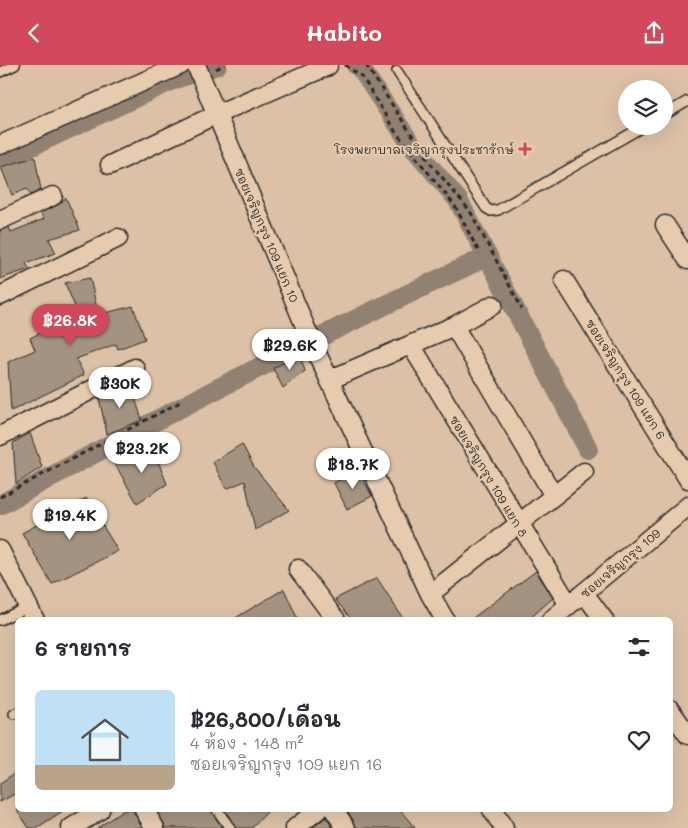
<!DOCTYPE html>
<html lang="th">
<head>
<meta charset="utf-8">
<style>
	:root { --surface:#fff; --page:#f7f7f7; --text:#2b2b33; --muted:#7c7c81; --accent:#d1495b }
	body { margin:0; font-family:Mali,"Playpen Sans Thai",sans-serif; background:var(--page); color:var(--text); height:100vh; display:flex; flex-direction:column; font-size:19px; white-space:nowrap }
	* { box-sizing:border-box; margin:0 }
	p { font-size:16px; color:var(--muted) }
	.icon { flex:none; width:28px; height:28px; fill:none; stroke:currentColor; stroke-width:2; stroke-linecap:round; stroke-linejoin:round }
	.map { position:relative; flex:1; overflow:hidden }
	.panel { position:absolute; left:15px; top:552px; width:658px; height:195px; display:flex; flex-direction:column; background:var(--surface); border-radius:8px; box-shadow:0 5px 20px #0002 }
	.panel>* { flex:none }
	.controls { position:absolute; left:618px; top:15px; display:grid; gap:10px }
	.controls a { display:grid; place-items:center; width:55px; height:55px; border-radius:50%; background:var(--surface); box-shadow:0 5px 20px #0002; font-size:25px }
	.price { position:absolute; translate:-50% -42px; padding:0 11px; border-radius:18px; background:#fff; color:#222; font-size:16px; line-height:32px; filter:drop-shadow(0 1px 2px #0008) }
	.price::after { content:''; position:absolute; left:50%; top:30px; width:15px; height:11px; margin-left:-8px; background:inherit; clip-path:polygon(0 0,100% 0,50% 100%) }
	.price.active { background:var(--accent); color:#fff }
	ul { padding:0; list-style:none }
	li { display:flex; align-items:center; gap:15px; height:125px; padding:0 20px }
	li span { display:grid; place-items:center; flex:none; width:140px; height:100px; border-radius:8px; color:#555 }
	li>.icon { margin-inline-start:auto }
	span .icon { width:60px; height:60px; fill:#fffc; stroke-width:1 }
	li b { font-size:21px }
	h2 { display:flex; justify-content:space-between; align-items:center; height:60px; padding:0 20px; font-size:21px }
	header { display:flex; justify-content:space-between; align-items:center; height:65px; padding:0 20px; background:var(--accent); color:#fff; font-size:22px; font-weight:700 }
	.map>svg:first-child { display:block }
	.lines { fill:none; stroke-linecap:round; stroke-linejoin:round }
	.canal { stroke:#918172; stroke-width:20 }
	.building { fill:#a49380; stroke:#2b2b2b }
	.lane-casing { stroke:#2b2b2b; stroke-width:12 }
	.street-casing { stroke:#2b2b2b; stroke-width:21 }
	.path { stroke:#2b2b2b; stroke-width:3; stroke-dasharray:5 4; stroke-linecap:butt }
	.lane { stroke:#e7cbae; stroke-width:9 }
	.street { stroke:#e7cbae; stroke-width:18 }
	.poi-dot { fill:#d1495b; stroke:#e7cbae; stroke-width:2 }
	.labels { text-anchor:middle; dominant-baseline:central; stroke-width:4; stroke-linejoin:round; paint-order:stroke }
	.poi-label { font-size:12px; fill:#2b2b2b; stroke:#e7cbae; text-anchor:end }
	.street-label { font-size:12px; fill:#2b2b2b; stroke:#e7cbae }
</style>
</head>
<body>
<header><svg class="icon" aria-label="back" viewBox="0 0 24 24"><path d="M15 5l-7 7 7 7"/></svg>Habito<svg class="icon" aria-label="share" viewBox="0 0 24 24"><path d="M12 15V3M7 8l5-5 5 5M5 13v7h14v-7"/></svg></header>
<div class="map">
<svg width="688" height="763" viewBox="0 0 688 763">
	<rect width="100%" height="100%" fill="#dcc1a6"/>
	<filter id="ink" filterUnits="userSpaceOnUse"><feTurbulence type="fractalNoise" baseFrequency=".02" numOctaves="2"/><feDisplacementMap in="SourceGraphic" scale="10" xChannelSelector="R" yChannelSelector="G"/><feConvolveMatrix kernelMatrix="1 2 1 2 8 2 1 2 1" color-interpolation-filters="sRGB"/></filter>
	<g filter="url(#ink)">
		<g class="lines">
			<!-- canal -->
			<path class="canal" d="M 356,0 L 361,4 L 413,82 L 458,135 L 588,384
				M 0,96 L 175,14 L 217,0
				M 0,440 C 159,351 322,269 488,191"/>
		</g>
		<!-- building -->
		<path class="building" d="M 35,92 L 41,125 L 31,130 L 27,124 L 12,130 L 1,102 Z
			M 66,133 L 80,165 L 49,174 L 56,188 L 26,198 L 29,204 L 0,214 L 0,165 L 9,162 L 11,167 L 44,154 L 40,148 L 58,140 Z
			M 90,213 L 98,248 L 100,247 L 101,249 L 133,241 L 145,274 L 118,284 L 116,279 L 76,294 L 84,310 L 11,346 L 8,297 L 35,285 L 30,273 L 78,249 L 65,218 Z
			M 300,290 L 305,306 L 283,323 L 273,303 Z
			M 130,317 L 142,355 L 107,369 L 99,333 Z
			M 30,368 L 42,402 L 16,419 L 13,378 Z
			M 242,379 L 254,402 L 289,445 L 255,465 L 245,416 L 226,424 L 213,397 Z
			M 152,381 L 167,419 L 137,438 L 115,399 Z
			M 358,405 L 372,431 L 347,444 L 334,418 Z
			M 86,433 L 118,486 L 52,519 L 22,468 Z
			M 536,506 L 553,533 L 528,555 L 470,555 Z
			M 377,513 L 404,555 L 352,555 L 335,534 Z
			M 284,524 L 298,555 L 232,555 Z
			M 18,706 L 18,727 L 0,737 L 0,718 Z
			M 17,745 L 66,745 L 38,763 L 29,763 Z
			M 124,745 L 133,745 L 143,763 L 97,763 Z
			M 156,745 L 211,745 L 222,763 L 166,763 Z
			M 225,745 L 269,745 L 252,763 L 236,763 Z
			M 347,745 L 400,745 L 415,763 L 357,763 Z
			M 326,752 L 333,763 L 312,763 L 325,753 Z"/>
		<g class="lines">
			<defs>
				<path id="lane" d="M 397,6 L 486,143 L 491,146 L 498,145 L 644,61
					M 0,7 L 15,0
					M 664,50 L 688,36
					M 0,555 L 28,542
					M 14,649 L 18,647
					M 217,745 L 230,763"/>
				<path id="street" d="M 196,0 L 312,278 L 430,529 L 445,555
					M 0,80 L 181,0
					M 110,100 L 217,49 L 328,1
					M 0,155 L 53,131
					M 665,160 L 688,195
					M 564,215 L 688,414
					M 0,231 L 118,173
					M 454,261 L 554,431
					M 411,280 L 569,540
					M 329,315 L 454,261 L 493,240
					M 0,371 L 135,303
					M 0,485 L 35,555
					M 298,504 L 336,555
					M 584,528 L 604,555
					M 430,529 L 584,407
					M 551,555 L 688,441
					M 670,645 L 688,670
					M 144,745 L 155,763
					M 334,745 L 346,763
					M 492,745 L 504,763
					M 71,763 L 100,745
					M 295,763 L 318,745"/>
			</defs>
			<!-- lane casing -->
			<use href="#lane" class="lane-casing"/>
			<!-- street casing -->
			<use href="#street" class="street-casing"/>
			<!-- path -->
			<path class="path" d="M 345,0 L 362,12 L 395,66 L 455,141 L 480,189
				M 366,0 L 431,99 L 470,146 L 522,244
				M 216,4 L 225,0
				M 0,432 L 182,336"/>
			<!-- lane -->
			<use href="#lane" class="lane"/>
			<!-- street -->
			<use href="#street" class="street"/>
		</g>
	</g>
	<!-- markers -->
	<path class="poi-dot" d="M522.5 76.5h5v5h5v5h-5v5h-5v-5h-5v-5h5z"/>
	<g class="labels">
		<!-- poi labels -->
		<g class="poi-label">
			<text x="514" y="84">โรงพยาบาลเจริญกรุงประชารักษ์</text>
		</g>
		<!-- street labels -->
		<g class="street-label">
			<text transform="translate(267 170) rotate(67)">ซอยเจริญกรุง 109 แยก 10</text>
			<text transform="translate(626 314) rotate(58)">ซอยเจริญกรุง 109 แยก 6</text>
			<text transform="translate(489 411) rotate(59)">ซอยเจริญกรุง 109 แยก 8</text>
			<text transform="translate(620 498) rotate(-40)">ซอยเจริญกรุง 109</text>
		</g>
	</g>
</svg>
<div class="controls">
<a><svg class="icon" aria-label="layers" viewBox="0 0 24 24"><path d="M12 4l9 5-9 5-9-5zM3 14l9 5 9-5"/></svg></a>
</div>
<b class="price active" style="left:70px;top:281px">฿26.8K</b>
<b class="price" style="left:290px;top:306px">฿29.6K</b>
<b class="price" style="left:120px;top:344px">฿30K</b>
<b class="price" style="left:142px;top:409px">฿23.2K</b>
<b class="price" style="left:353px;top:425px">฿18.7K</b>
<b class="price" style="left:70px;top:476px">฿19.4K</b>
<section class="panel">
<h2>6 รายการ<svg class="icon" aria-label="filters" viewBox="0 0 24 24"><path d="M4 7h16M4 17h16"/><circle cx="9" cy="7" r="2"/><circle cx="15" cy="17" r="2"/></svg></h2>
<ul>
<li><span style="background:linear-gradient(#bfe0f5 75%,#b9a48a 0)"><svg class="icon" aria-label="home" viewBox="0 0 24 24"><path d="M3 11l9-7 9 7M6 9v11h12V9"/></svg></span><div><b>฿26,800/เดือน</b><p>4 ห้อง · 148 m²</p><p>ซอยเจริญกรุง 109 แยก 16</p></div><svg class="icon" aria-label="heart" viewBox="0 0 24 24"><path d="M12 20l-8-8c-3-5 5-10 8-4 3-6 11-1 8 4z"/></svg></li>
</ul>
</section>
</div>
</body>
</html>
